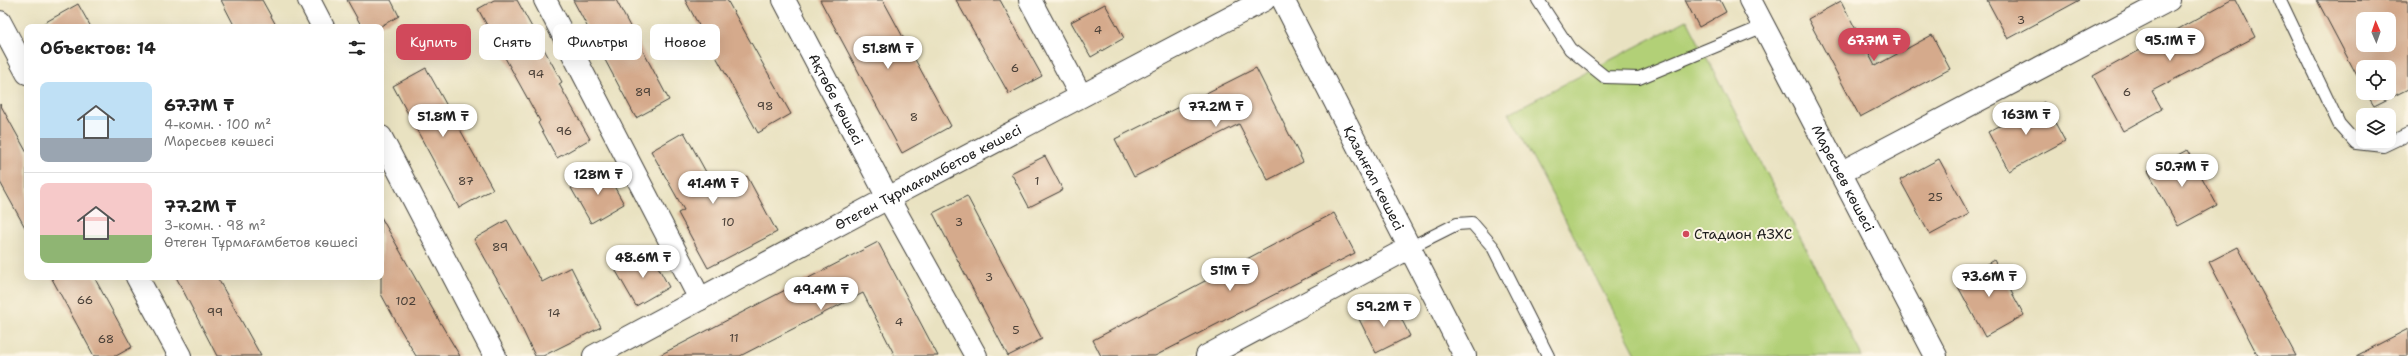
<!DOCTYPE html>
<html lang="ru">
<head>
<meta charset="utf-8">
<style>
	:root { --surface:#fff; --page:#f2f2f2; --text:#222; --muted:#767676; --line:#e0e0e0; --accent:#d1495b }
	body { margin:0; font-family:"Shantell Sans",sans-serif; background:var(--page); color:var(--text); height:100vh; display:flex; flex-direction:column; font-size:15px; white-space:nowrap }
	* { box-sizing:border-box; margin:0 }
	p { font-size:13px; color:var(--muted) }
	.icon { flex:none; width:22px; height:22px; fill:none; stroke:currentColor; stroke-width:2; stroke-linecap:round; stroke-linejoin:round }
	.map { position:relative; flex:1; overflow:hidden }
	.panel { position:absolute; left:24px; top:24px; width:360px; height:256px; display:flex; flex-direction:column; background:var(--surface); border-radius:8px; box-shadow:0 4px 16px #0002 }
	.panel>* { flex:none }
	.guide { position:absolute; left:396px; top:24px; width:380px; height:36px; display:flex; gap:8px }
	.needle { width:26px; rotate:358deg }
	.buttons { position:absolute; left:2356px; top:12px; display:grid; gap:8px }
	.buttons a { display:grid; place-items:center; width:40px; height:40px; border-radius:8px; background:var(--surface); box-shadow:0 4px 16px #0002; font-size:20px }
	.price { position:absolute; translate:-50% -34px; padding:0 9px; border-radius:14px; background:#fff; color:#222; font-size:13px; line-height:26px; filter:drop-shadow(0 1px 2px #0008) }
	.price::after { content:''; position:absolute; left:50%; top:24px; width:12px; height:9px; margin-left:-6px; background:inherit; clip-path:polygon(0 0,100% 0,50% 100%) }
	.price.current { background:var(--accent); color:#fff }
	ul { padding:0; list-style:none }
	li { display:flex; align-items:center; gap:12px; height:100px; padding:0 16px }
	li+li { border-top:1px solid var(--line) }
	li span { display:grid; place-items:center; flex:none; width:112px; height:80px; border-radius:8px; color:#555 }
	li>.icon { margin-inline-start:auto }
	span .icon { width:48px; height:48px; fill:#fffc; stroke-width:1 }
	li b { font-size:17px }
	h2 { display:flex; justify-content:space-between; align-items:center; height:48px; padding:0 16px; font-size:17px }
	.chip { padding:0 14px; border-radius:8px; background:var(--surface); box-shadow:0 4px 16px #0002; font-size:14px; line-height:36px }
	.chip.current { background:var(--accent); color:#fff }
	.map>svg:first-child { display:block }
	.green { fill:#b2d077; stroke:#67764a }
	.building { fill:#d5aa8c; fill-rule:evenodd }
	.lines { fill:none; stroke-linecap:round; stroke-linejoin:round }
	.service-casing { stroke:#3b3a35; stroke-width:14 }
	.minor-casing { stroke:#3b3a35; stroke-width:24 }
	.tertiary-casing { stroke:#3b3a35; stroke-width:24 }
	.secondary-casing { stroke:#3b3a35; stroke-width:24 }
	.service { stroke:#fff; stroke-width:12 }
	.minor { stroke:#fff; stroke-width:22 }
	.tertiary { stroke:#fff; stroke-width:22 }
	.secondary { stroke:#fff; stroke-width:22 }
	.poi-dot { fill:#d1495b; stroke:#fcf5e5; stroke-width:1.5 }
	.labels { text-anchor:middle; dominant-baseline:central; stroke-width:4; stroke-linejoin:round; paint-order:stroke }
	.number-label { font-size:12px; fill:#4a4038 }
	.street-label { font-size:14px; fill:#1c1c1c; stroke:#fcf5e5 }
	.poi-label { font-size:14px; fill:#1c1c1c; stroke:#fcf5e5; text-anchor:start }
</style>
</head>
<body>
<div class="map">
<svg width="2408" height="356" viewBox="0 0 2408 356">
	<rect width="100%" height="100%" fill="#fcf5e5"/>
	<filter id="ink" filterUnits="userSpaceOnUse"><feTurbulence type="fractalNoise" baseFrequency=".025" numOctaves="2"/><feDisplacementMap in="SourceGraphic" scale="8" xChannelSelector="R" yChannelSelector="G"/><feConvolveMatrix kernelMatrix="1 2 1 2 8 2 1 2 1" color-interpolation-filters="sRGB"/></filter>
	<filter id="wash" filterUnits="userSpaceOnUse"><feTurbulence type="fractalNoise" baseFrequency=".012" numOctaves="4" result="noise"/><feDisplacementMap in="SourceGraphic" scale="16" xChannelSelector="R" yChannelSelector="G"/><feGaussianBlur stdDeviation="0.9" result="paint"/><feColorMatrix in="noise" values="0 0 0 0 0 0 0 0 0 0 0 0 0 0 0 0 0 1.4 0 .05"/><feComposite in="paint" operator="in"/></filter>
	<g filter="url(#wash)">
		<rect width="100%" height="100%" fill="#e9e2c1"/>
		<!-- green -->
		<path class="green" d="M 1687,20 L 1862,356 L 1637,356 L 1509,113 Z"/>
		<g id="blocks">
			<!-- building -->
			<path class="building" d="M 221,0 L 262,0 L 277,27 L 235,27 Z
				M 347,0 L 391,0 L 399,16 L 379,27 L 362,27 Z
				M 494,0 L 517,0 L 562,82 L 559,84 L 590,139 L 557,158 L 538,123 L 540,121 L 478,9 Z
				M 573,0 L 616,0 L 669,100 L 636,118 Z
				M 685,0 L 727,0 L 791,114 L 758,133 Z
				M 820,0 L 883,0 L 951,126 L 902,153 Z
				M 956,0 L 1000,0 L 1042,76 L 1009,94 Z
				M 1685,0 L 1720,0 L 1726,12 L 1699,27 Z
				M 1987,0 L 2080,0 L 2008,39 Z
				M 2231,0 L 2236,0 L 2255,37 L 2152,91 L 2162,109 L 2123,131 L 2093,76 Z
				M 2317,0 L 2408,1 L 2408,89 L 2374,106 L 2366,93 L 2389,93 L 2389,67 L 2363,67 L 2363,87 ZM 2363,19 L 2389,19 L 2389,45 L 2363,45 Z
				M 1841,1 L 1875,66 L 1932,35 L 1950,69 L 1860,117 L 1808,19 Z
				M 78,4 L 91,27 L 37,27 Z
				M 1105,4 L 1124,38 L 1091,57 L 1071,22 Z
				M 426,68 L 493,189 L 459,208 L 393,86 Z
				M 1256,68 L 1303,162 L 1268,180 L 1239,124 L 1134,177 L 1115,139 Z
				M 2044,102 L 2065,141 L 2009,171 L 1988,132 Z
				M 0,104 L 27,153 L 27,231 L 0,182 Z
				M 684,132 L 717,192 L 747,176 L 777,232 L 708,268 L 678,213 L 684,210 L 651,151 Z
				M 2187,150 L 2217,205 L 2178,226 L 2148,171 Z
				M 1045,156 L 1063,190 L 1029,207 L 1011,173 Z
				M 1939,159 L 1969,214 L 1930,235 L 1900,180 Z
				M 605,170 L 624,204 L 591,223 L 571,188 Z
				M 967,196 L 1042,339 L 1008,356 L 933,213 Z
				M 1334,213 L 1355,253 L 1155,356 L 1101,356 L 1093,340 Z
				M 381,217 L 441,324 L 460,356 L 416,356 L 399,327 L 381,294 Z
				M 507,220 L 542,282 L 571,267 L 601,327 L 543,356 L 535,356 L 508,299 L 474,239 Z
				M 878,242 L 938,356 L 895,356 L 863,293 L 740,356 L 658,356 Z
				M 2238,247 L 2296,356 L 2258,356 L 2209,262 Z
				M 650,252 L 669,287 L 636,306 L 616,271 Z
				M 1994,260 L 2024,315 L 1985,337 L 1955,281 Z
				M 51,277 L 94,277 L 132,347 L 116,356 L 94,356 Z
				M 176,277 L 217,277 L 261,356 L 217,356 Z
				M 1393,302 L 1410,336 L 1376,353 L 1359,319 Z
				M 2408,329 L 2408,356 L 2356,356 Z"/>
		</g>
	</g>
	<g filter="url(#ink)">
		<use href="#blocks" fill-opacity="0" stroke="#3b3a35" stroke-width="1"/>
		<g class="lines">
			<defs>
				<path id="service" d="M 1538,0 L 1570,49 L 1605,77 L 1639,78 L 1764,26
					M 2280,0 L 2339,124 L 2356,143 L 2383,146 L 2408,134
					M 1409,248 L 1457,224 L 1472,223 L 1493,247 L 1548,356"/>
				<g id="minor">
					<path d="M 545,0 L 700,299"/>
					<path id="s1" d="M 784,0 L 888,198 L 976,356"/>
					<path d="M 1030,0 L 1081,96"/>
					<path id="s2" d="M 1283,0 L 1465,356"/>
					<path d="M 0,22 L 27,73"/>
					<path d="M 137,277 L 180,356"/>
					<path id="s3" d="M 594,356 L 888,198 L 1264,0"/>
					<path d="M 1207,356 L 1409,248"/>
				</g>
				<path id="tertiary" d="M 309,0 L 323,27
					M 381,137 L 495,356
					M 1840,173 L 2169,0"/>
				<g id="secondary">
					<path id="s4" d="M 1750,0 L 1936,356"/>
				</g>
			</defs>
			<!-- service casing -->
			<use href="#service" class="service-casing"/>
			<!-- minor casing -->
			<use href="#minor" class="minor-casing"/>
			<!-- tertiary casing -->
			<use href="#tertiary" class="tertiary-casing"/>
			<!-- secondary casing -->
			<use href="#secondary" class="secondary-casing"/>
			<!-- service -->
			<use href="#service" class="service"/>
			<!-- minor -->
			<use href="#minor" class="minor"/>
			<!-- tertiary -->
			<use href="#tertiary" class="tertiary"/>
			<!-- secondary -->
			<use href="#secondary" class="secondary"/>
		</g>
	</g>
	<!-- markers -->
	<circle class="poi-dot" cx="1686" cy="234" r="4"/>
	<g class="labels">
		<!-- number labels -->
		<g class="number-label">
			<text x="2021" y="20">3</text>
			<text x="1098" y="30">4</text>
			<text x="1015" y="68">6</text>
			<text x="536" y="74">94</text>
			<text x="643" y="92">89</text>
			<text x="2127" y="92">6</text>
			<text x="765" y="106">98</text>
			<text x="914" y="117">8</text>
			<text x="564" y="131">96</text>
			<text x="466" y="181">87</text>
			<text x="1037" y="181">1</text>
			<text x="1935" y="197">25</text>
			<text x="728" y="222">10</text>
			<text x="959" y="222">3</text>
			<text x="500" y="247">89</text>
			<text x="989" y="277">3</text>
			<text x="85" y="300">66</text>
			<text x="406" y="301">102</text>
			<text x="215" y="312">99</text>
			<text x="554" y="313">14</text>
			<text x="899" y="322">4</text>
			<text x="1016" y="330">5</text>
			<text x="734" y="338">11</text>
			<text x="106" y="339">68</text>
		</g>
		<!-- street labels -->
		<g class="street-label">
			<text stroke="none"><textPath href="#s1" startOffset="112">Ақтөбе көшесі</textPath></text>
			<text stroke="none"><textPath href="#s3" startOffset="379">Өтеген Тұрмағамбетов көшесі</textPath></text>
			<text stroke="none"><textPath href="#s2" startOffset="200">Қазанғап көшесі</textPath></text>
			<text stroke="none"><textPath href="#s4" startOffset="201">Маресьев көшесі</textPath></text>
		</g>
		<!-- poi labels -->
		<g class="poi-label">
			<text x="1694" y="234">Стадион АЗХС</text>
		</g>
	</g>
</svg>
<div class="buttons">
<a><svg class="needle" viewBox="-14 -14 28 28"><path d="M0-13l5 13h-10z" fill="#e53935"/><path d="M0 13l5-13h-10z" fill="#767676"/></svg></a>
<a><svg class="icon" aria-label="locate" viewBox="0 0 24 24"><circle cx="12" cy="12" r="6"/><path d="M12 2v4M12 18v4M2 12h4M18 12h4"/></svg></a>
<a><svg class="icon" aria-label="layers" viewBox="0 0 24 24"><path d="M12 4l9 5-9 5-9-5zM3 14l9 5 9-5"/></svg></a>
</div>
<b class="price current" style="left:1874px;top:62px">67.7M ₸</b>
<b class="price" style="left:2170px;top:62px">95.1M ₸</b>
<b class="price" style="left:888px;top:70px">51.8M ₸</b>
<b class="price" style="left:1216px;top:128px">77.2M ₸</b>
<b class="price" style="left:2026px;top:136px">163M ₸</b>
<b class="price" style="left:443px;top:138px">51.8M ₸</b>
<b class="price" style="left:2182px;top:188px">50.7M ₸</b>
<b class="price" style="left:598px;top:196px">128M ₸</b>
<b class="price" style="left:713px;top:205px">41.4M ₸</b>
<b class="price" style="left:643px;top:279px">48.6M ₸</b>
<b class="price" style="left:1230px;top:292px">51M ₸</b>
<b class="price" style="left:1989px;top:298px">73.6M ₸</b>
<b class="price" style="left:821px;top:311px">49.4M ₸</b>
<b class="price" style="left:1384px;top:328px">59.2M ₸</b>
<div class="guide">
<a class="chip current">Купить</a>
<a class="chip">Снять</a>
<a class="chip">Фильтры</a>
<a class="chip">Новое</a>
</div>
<section class="panel">
<h2>Объектов: 14<svg class="icon" aria-label="filters" viewBox="0 0 24 24"><path d="M4 7h16M4 17h16"/><circle cx="9" cy="7" r="2"/><circle cx="15" cy="17" r="2"/></svg></h2>
<ul>
<li><span style="background:linear-gradient(#bfe0f5 70%,#9aa5b1 0)"><svg class="icon" aria-label="home" viewBox="0 0 24 24"><path d="M3 11l9-7 9 7M6 9v11h12V9"/></svg></span><div><b>67.7M ₸</b><p>4-комн. · 100 m²</p><p>Маресьев көшесі</p></div></li>
<li><span style="background:linear-gradient(#f6c9c9 65%,#8fb573 0)"><svg class="icon" aria-label="home" viewBox="0 0 24 24"><path d="M3 11l9-7 9 7M6 9v11h12V9"/></svg></span><div><b>77.2M ₸</b><p>3-комн. · 98 m²</p><p>Өтеген Тұрмағамбетов көшесі</p></div></li>
</ul>
</section>
</div>
</body>
</html>
